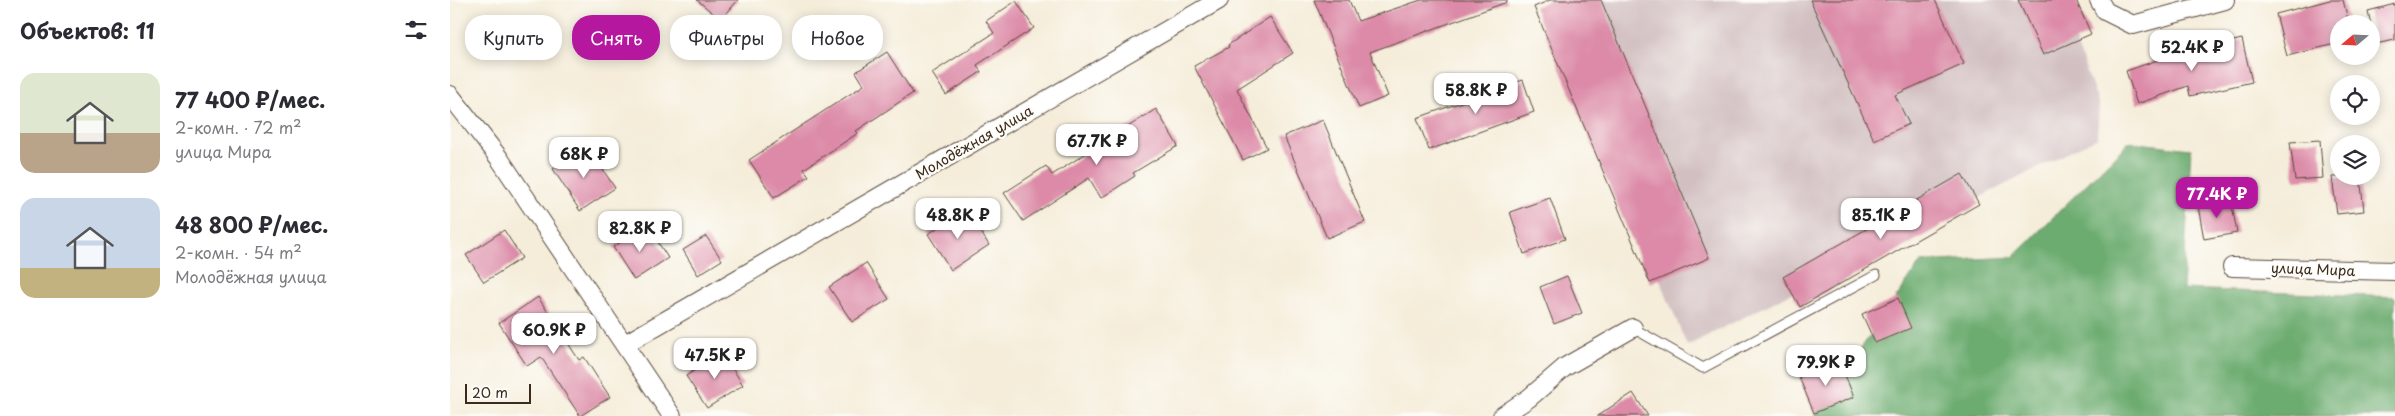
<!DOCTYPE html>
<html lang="ru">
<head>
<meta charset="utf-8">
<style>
	:root { --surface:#fff; --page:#f7f7f7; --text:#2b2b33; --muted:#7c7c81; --accent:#b5179e }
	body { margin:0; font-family:"Playpen Sans",sans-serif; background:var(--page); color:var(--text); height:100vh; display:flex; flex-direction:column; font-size:19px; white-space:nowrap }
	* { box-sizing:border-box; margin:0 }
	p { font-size:16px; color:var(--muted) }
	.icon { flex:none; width:28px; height:28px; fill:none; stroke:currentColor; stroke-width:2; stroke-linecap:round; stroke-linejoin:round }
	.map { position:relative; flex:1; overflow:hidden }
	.drawer { display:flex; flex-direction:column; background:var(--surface); width:450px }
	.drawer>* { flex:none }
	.hud { position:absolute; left:15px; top:15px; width:475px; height:45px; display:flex; gap:10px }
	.needle { width:32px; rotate:251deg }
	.controls { position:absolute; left:1880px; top:15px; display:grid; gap:10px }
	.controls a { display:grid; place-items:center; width:50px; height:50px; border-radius:50%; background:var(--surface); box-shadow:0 2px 12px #0003; font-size:25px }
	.scale { position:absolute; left:15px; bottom:12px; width:66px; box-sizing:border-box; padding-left:5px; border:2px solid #3b2a1e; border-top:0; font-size:14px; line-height:18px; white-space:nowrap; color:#3b2a1e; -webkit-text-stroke:4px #fdfcf7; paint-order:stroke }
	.price { position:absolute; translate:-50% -42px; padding:0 11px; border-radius:10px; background:#fff; color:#222; font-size:16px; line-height:32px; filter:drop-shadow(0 1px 2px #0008) }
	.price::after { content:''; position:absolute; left:50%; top:30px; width:15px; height:11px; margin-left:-8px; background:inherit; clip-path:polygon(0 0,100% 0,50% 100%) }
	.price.active { background:var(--accent); color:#fff }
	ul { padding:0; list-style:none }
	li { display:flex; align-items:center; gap:15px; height:125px; padding:0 20px }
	li span { display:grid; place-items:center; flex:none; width:140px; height:100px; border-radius:15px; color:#555 }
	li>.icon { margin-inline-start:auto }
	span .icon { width:60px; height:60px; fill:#fffc; stroke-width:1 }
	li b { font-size:21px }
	h2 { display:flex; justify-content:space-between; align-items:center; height:60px; padding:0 20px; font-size:21px }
	.pill { padding:0 18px; border-radius:20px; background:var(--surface); box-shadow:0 2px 12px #0003; font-size:18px; line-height:45px }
	.pill.active { background:var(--accent); color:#fff }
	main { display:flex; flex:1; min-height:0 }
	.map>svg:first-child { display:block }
	.industrial { fill:#d2bfc1 }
	.forest { fill:#6cac6f; stroke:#546b46 }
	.building { fill:#dc8aa7 }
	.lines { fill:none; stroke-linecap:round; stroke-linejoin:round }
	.lane-casing { stroke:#57473a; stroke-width:11 }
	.street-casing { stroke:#57473a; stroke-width:20 }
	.lane { stroke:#fff; stroke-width:9 }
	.street { stroke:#fff; stroke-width:18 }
	.labels { text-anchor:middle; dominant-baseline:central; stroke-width:5; stroke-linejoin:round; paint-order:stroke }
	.street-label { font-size:14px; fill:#3b2a1e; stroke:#fdfcf7 }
</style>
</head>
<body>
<main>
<section class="drawer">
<h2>Объектов: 11<svg class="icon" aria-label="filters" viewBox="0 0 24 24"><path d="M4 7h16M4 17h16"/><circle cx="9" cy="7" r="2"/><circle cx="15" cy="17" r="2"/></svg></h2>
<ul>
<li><span style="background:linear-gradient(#dfe7d0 60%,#b9a48a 0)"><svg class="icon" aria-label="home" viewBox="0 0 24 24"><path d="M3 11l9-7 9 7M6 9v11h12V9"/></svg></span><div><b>77 400 ₽/мес.</b><p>2-комн. · 72 m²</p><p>улица Мира</p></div></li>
<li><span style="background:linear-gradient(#c9d6e8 70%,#c2b280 0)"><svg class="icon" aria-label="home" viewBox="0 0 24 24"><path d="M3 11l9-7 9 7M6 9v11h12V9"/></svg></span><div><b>48 800 ₽/мес.</b><p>2-комн. · 54 m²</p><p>Молодёжная улица</p></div></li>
</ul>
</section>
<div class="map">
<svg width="1945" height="416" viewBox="0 0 1945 416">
	<rect width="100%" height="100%" fill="#fdfcf7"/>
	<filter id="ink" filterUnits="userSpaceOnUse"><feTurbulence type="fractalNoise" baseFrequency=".02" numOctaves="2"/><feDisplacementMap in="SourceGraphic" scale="10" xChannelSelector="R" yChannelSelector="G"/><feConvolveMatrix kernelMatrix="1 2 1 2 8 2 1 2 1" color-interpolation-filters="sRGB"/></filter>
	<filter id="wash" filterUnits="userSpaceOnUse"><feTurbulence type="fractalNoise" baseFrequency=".0096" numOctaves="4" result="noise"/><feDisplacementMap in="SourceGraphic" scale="20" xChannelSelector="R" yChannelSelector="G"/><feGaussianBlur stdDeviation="1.12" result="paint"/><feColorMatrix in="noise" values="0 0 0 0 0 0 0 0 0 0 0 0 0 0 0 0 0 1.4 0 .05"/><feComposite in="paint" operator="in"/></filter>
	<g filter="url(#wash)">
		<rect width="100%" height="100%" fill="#f5edda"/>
		<!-- industrial -->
		<path class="industrial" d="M 1095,0 L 1610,0 L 1649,105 L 1647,138 L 1237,346 Z"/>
		<!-- forest -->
		<path class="forest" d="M 1679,142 L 1741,149 L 1733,289 L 1945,297 L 1945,416 L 1364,416 L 1471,262 L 1563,257 Z"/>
		<g id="blocks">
			<!-- building -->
			<path class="building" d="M 247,0 L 288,0 L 271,20 Z
				M 864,0 L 899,0 L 908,21 L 971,0 L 1057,0 L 1057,2 L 920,52 L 938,96 L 909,108 Z
				M 1100,0 L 1151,0 L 1259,258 L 1200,283 L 1084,7 Z
				M 1360,0 L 1485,0 L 1514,64 L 1445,95 L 1459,124 L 1424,140 Z
				M 1568,0 L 1626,0 L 1641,34 L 1593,55 Z
				M 1880,0 L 1893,0 L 1899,24 L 1889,24 L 1889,43 L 1837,56 L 1826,14 Z
				M 566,1 L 584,28 L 527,65 L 531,72 L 496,95 L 482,73 L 544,33 L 536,21 Z
				M 1945,4 L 1945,40 L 1925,44 L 1918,11 Z
				M 820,17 L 843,53 L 787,89 L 817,148 L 793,160 L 744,66 L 779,47 L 778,45 Z
				M 1792,39 L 1802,82 L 1740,96 L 1738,86 L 1687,104 L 1676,71 L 1719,56 Z
				M 437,52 L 463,93 L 406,131 L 408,133 L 354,169 L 359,176 L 324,198 L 299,160 L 414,85 L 406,72 Z
				M 1073,80 L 1084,112 L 979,150 L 967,118 Z
				M 706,109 L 728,146 L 683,173 L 685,176 L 651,198 L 639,178 L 573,221 L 554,193 L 596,166 L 602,175 Z
				M 873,120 L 915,222 L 877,238 L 834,136 Z
				M 1870,140 L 1873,178 L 1845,180 L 1840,142 Z
				M 138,147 L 165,188 L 130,211 L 103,169 Z
				M 1512,174 L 1529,204 L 1350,307 L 1333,277 Z
				M 1910,176 L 1914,211 L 1887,214 L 1882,177 Z
				M 1100,198 L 1115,239 L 1074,254 L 1060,212 Z
				M 1781,200 L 1787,233 L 1754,239 L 1748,206 Z
				M 516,209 L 539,245 L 501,270 L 478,234 Z
				M 197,225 L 218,258 L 184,280 L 163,247 Z
				M 54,230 L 72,258 L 34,282 L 16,255 Z
				M 256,236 L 272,260 L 248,275 L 233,250 Z
				M 416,263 L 439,299 L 402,322 L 379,287 Z
				M 1117,276 L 1132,313 L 1104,324 L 1090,287 Z
				M 88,297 L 129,360 L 134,357 L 160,397 L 130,416 L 91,357 L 77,366 L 49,323 Z
				M 1448,298 L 1461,328 L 1425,343 L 1412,314 Z
				M 272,352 L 293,385 L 257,408 L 236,376 Z
				M 1389,361 L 1404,397 L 1364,413 L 1349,377 Z
				M 1183,393 L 1198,416 L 1147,416 Z"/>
		</g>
	</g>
	<g filter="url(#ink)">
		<use href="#blocks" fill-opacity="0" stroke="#57473a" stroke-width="1"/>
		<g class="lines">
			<defs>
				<path id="lane" d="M 1183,328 L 1253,368 L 1426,275"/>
				<path id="street" d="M 1649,0 L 1655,11 L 1683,25 L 1775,0
					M 0,95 L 49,158 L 222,416
					M 1782,267 L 1945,271
					M 175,344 L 769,0
					M 1052,416 L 1079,398 L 1115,367 L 1183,328"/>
			</defs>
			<!-- lane casing -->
			<use href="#lane" class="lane-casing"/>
			<!-- street casing -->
			<use href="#street" class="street-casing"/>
			<!-- lane -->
			<use href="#lane" class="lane"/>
			<!-- street -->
			<use href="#street" class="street"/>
		</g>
	</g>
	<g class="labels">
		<!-- street labels -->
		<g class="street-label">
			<text transform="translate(524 142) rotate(-30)">Молодёжная улица</text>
			<text transform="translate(1863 269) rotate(2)">улица Мира</text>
		</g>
	</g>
</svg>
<div class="controls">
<a><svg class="needle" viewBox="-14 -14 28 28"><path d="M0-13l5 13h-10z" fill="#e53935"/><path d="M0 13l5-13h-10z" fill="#7c7c81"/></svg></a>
<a><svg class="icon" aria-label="locate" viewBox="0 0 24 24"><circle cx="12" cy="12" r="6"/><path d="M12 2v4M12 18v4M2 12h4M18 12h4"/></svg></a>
<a><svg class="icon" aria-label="layers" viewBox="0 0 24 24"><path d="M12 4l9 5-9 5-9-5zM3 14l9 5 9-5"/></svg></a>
</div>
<div class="scale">20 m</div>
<b class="price" style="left:1742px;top:72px">52.4K ₽</b>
<b class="price" style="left:1026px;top:115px">58.8K ₽</b>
<b class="price" style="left:647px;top:166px">67.7K ₽</b>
<b class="price" style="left:134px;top:179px">68K ₽</b>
<b class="price active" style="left:1767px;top:219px">77.4K ₽</b>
<b class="price" style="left:508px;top:240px">48.8K ₽</b>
<b class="price" style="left:1431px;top:240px">85.1K ₽</b>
<b class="price" style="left:190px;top:253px">82.8K ₽</b>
<b class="price" style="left:104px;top:355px">60.9K ₽</b>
<b class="price" style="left:265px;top:380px">47.5K ₽</b>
<b class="price" style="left:1376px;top:387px">79.9K ₽</b>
<div class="hud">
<a class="pill">Купить</a>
<a class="pill active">Снять</a>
<a class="pill">Фильтры</a>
<a class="pill">Новое</a>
</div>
</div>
</main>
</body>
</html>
